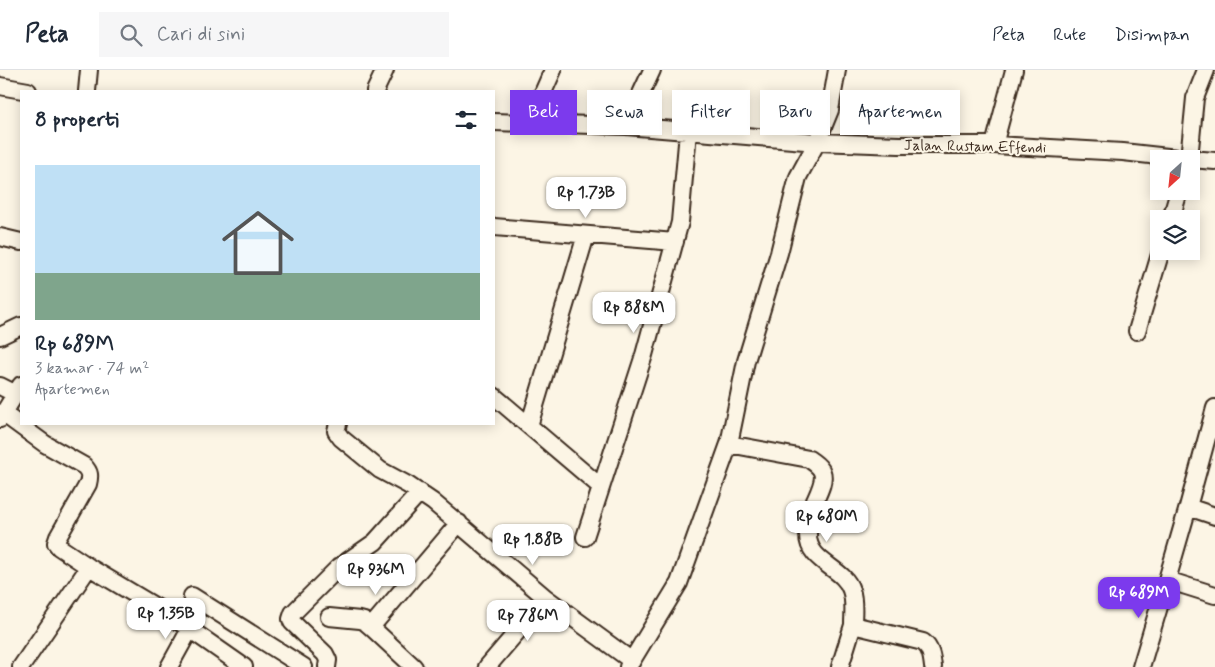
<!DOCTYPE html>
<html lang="id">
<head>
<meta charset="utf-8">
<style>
	:root { --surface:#fff; --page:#f6f6f7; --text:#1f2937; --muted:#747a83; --line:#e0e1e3; --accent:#7c3aed }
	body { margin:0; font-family:Mynerve,sans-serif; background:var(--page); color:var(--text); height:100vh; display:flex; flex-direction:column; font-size:19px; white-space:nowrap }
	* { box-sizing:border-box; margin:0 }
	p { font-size:16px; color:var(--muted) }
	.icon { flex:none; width:28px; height:28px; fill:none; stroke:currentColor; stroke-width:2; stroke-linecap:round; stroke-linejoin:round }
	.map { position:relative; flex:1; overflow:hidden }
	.details { position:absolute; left:20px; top:20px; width:475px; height:335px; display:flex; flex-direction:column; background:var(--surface); border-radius:0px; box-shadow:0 2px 12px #0003 }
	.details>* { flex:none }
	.hud { position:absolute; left:510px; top:20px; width:475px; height:45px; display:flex; gap:10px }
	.needle { width:32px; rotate:207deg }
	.tools { position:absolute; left:1150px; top:80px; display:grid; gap:10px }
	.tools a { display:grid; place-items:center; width:50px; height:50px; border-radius:0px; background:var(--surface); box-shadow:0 2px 12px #0003; font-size:25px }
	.price { position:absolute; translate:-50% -42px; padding:0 11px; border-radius:10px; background:#fff; color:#222; font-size:16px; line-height:32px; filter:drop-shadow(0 1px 2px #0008) }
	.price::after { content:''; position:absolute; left:50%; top:30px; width:15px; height:11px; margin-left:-8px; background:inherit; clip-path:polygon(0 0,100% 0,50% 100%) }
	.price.selected { background:var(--accent); color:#fff }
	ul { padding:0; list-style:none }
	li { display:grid; align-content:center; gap:10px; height:265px; padding:0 15px }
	li span { display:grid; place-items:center; height:155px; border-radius:0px; color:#555 }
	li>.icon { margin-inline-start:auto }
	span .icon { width:90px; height:90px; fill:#fffc; stroke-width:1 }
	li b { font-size:21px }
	h2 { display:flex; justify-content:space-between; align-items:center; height:60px; padding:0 15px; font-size:21px }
	.chip { padding:0 18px; border-radius:0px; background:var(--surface); box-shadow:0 2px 12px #0003; font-size:18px; line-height:45px }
	.chip.selected { background:var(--accent); color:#fff }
	header { display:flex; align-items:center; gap:30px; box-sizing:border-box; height:70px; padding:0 25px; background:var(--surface); border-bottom:1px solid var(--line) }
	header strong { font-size:24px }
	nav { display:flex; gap:28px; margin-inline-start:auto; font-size:18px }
	.search { width:350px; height:45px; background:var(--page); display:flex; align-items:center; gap:12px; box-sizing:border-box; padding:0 18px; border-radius:0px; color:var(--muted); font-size:19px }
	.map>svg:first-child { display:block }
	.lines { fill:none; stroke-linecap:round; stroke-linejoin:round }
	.street-casing { stroke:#3b2a1e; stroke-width:20 }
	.street { stroke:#fcf5e5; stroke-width:16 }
	.labels { text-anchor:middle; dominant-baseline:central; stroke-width:4; stroke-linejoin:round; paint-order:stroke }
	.street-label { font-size:15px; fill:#3b2a1e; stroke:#fcf5e5 }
</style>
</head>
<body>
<header>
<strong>Peta</strong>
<div class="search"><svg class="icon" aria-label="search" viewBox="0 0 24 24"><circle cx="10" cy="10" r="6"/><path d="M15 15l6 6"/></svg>Cari di sini</div>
<nav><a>Peta</a><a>Rute</a><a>Disimpan</a></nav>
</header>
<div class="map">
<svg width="1215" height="597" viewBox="0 0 1215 597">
	<rect width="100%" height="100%" fill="#fcf5e5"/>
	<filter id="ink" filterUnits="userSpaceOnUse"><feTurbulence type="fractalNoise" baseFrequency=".02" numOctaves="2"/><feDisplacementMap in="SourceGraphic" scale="10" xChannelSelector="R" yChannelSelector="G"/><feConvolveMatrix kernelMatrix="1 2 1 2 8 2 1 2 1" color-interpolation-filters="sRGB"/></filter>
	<g filter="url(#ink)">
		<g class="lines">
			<defs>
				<path id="street" d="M 0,16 L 28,21
					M 87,21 L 89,0
					M 375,21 L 385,0
					M 494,52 L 626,56 L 817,72 L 899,75 L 994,75 L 1123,82 L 1186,89
					M 530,52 L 553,0
					M 626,56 L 652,0
					M 994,75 L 1014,0
					M 1189,89 L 1195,28 L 1206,0
					M 1191,89 L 1215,91
					M 1171,149 L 1179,121
					M 494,157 L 675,172
					M 0,167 L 21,172
					M 1137,261 L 1161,181
					M 0,266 L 21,256
					M 0,316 L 16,324
					M 494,326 L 601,417
					M 1215,338 L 1188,437 L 1167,510 L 1215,525
					M 4,344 L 45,374 L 84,396 C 90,402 90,406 88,414 L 58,467 L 56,473 L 59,477 L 89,497 L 171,546 L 244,597
					M 0,349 L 21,315
					M 338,354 L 336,361 L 341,368 L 380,400 L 408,415 L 433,432 L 546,528 L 632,591
					M 529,356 L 586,165
					M 729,374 L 809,389 C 814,393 820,396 822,402 C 826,412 815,429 812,438 C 809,446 808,457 808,465 C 808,493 844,497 851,520 C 855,531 853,543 853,555 L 923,572 C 931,578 932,588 933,597
					M 1188,437 L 1215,446
					M 585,467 L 644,285 L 680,152 L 688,62
					M 192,526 L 304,597
					M 329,547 L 360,550 L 364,551 L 371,557
					M 21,597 L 89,497
					M 169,597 L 190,559
					M 327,597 L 328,590 L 325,584 L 292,552 L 291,549 L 293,543 L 339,497 L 375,472 L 420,422
					M 414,597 L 371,557 L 459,453
					M 487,597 L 546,528
					M 628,597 L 679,513 L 729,374 L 746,291 L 779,183 L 798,107 L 817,72 L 830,40 L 837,0
					M 840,597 L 853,555
					M 1141,597 L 1167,510"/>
			</defs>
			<!-- street casing -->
			<use href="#street" class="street-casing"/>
			<!-- street -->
			<use href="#street" class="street"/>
		</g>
	</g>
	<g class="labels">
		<!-- street labels -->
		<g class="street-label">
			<text transform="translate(975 77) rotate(1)">Jalan Rustam Effendi</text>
		</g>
	</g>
</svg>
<div class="tools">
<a><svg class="needle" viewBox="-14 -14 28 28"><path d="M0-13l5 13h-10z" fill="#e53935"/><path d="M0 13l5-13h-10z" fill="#747a83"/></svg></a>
<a><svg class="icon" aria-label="layers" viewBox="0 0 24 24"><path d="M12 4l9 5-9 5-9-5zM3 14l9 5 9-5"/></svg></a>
</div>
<b class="price" style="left:586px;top:149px">Rp 1.73B</b>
<b class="price" style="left:634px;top:264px">Rp 888M</b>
<b class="price" style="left:827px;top:473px">Rp 680M</b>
<b class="price" style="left:533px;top:496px">Rp 1.88B</b>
<b class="price" style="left:376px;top:526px">Rp 936M</b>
<b class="price selected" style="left:1139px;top:549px">Rp 689M</b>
<b class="price" style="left:166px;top:570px">Rp 1.35B</b>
<b class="price" style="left:528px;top:572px">Rp 786M</b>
<div class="hud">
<a class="chip selected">Beli</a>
<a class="chip">Sewa</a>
<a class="chip">Filter</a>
<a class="chip">Baru</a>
<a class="chip">Apartemen</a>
</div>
<section class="details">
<h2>8 properti<svg class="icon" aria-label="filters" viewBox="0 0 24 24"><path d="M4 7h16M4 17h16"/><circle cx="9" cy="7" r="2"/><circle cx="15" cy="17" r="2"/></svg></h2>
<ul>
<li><span style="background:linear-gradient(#bfe0f5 70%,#7fa58c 0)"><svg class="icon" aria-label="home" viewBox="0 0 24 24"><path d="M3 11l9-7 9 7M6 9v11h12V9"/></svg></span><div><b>Rp 689M</b><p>3 kamar · 74 m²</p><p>Apartemen</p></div></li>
</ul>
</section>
</div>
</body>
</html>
